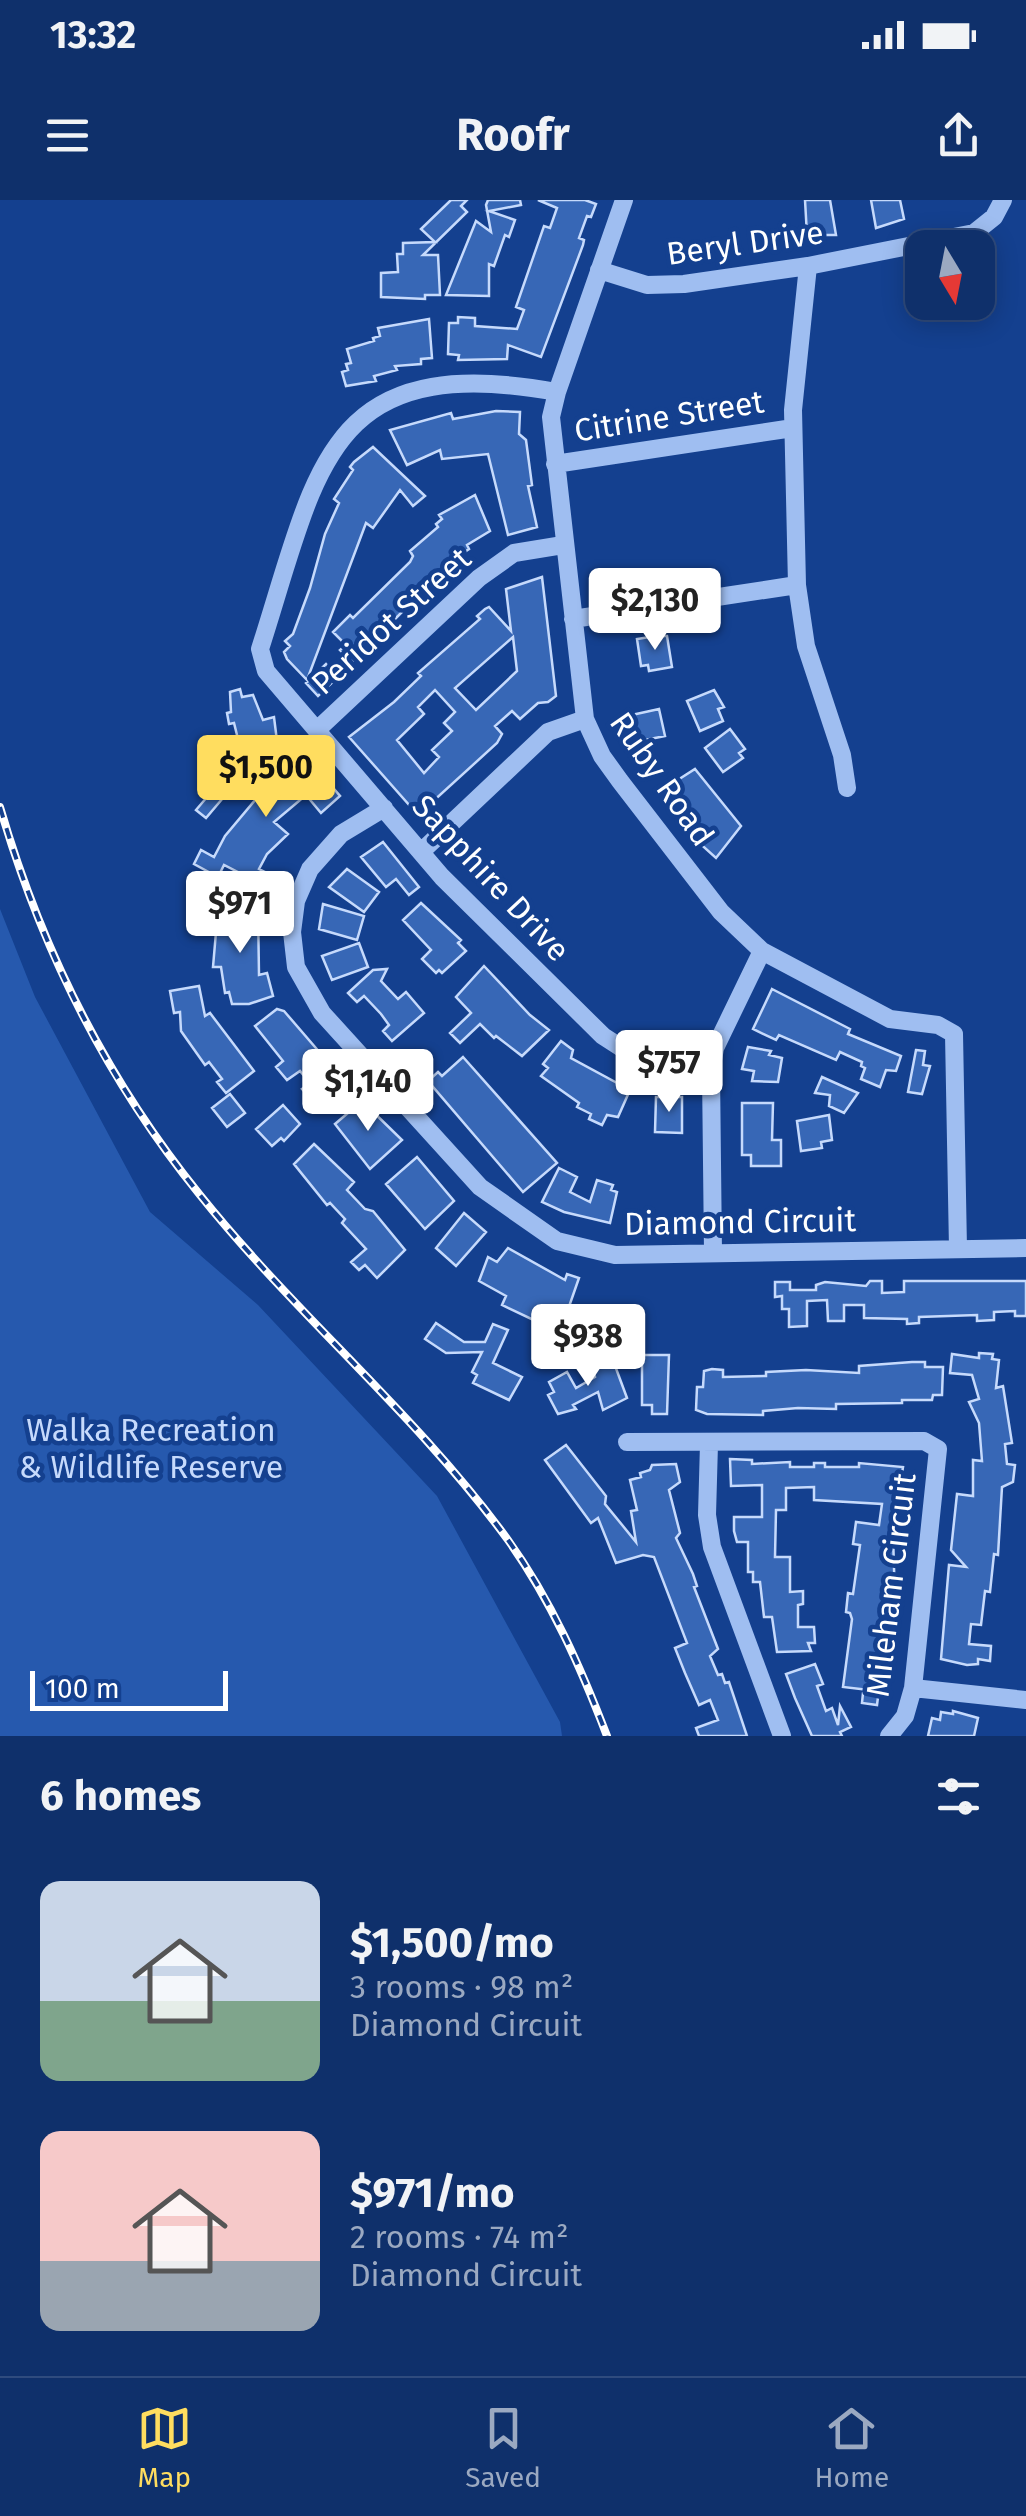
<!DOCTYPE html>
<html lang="en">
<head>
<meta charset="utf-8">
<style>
	:root { --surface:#0f306b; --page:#183871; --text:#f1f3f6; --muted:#9ba9c1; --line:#2f4b7e; --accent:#ffdd5f }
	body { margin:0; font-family:"Fira Sans",sans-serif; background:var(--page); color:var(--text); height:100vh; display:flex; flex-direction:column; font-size:38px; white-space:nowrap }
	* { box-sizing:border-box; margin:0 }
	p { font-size:32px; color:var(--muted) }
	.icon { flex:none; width:55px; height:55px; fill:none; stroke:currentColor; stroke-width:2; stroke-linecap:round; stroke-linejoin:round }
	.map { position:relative; height:1536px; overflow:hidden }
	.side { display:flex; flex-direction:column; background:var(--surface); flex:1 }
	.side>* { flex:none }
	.needle { width:65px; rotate:170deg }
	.buttons { position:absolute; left:905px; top:30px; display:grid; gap:20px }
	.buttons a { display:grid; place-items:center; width:90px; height:90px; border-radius:20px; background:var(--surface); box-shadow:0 5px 25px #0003,0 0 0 2px var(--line); font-size:50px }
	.scale { position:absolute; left:30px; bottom:25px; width:198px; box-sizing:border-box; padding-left:10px; border:5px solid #fff; border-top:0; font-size:28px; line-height:35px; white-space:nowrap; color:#fff; -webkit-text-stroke:8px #14408f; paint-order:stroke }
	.price { position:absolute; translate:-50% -85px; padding:0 22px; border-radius:10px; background:#fff; color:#222; font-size:32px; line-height:65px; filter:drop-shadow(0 2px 5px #0008) }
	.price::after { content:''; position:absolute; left:50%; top:60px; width:30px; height:22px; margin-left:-15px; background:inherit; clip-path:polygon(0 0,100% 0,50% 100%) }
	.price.current { background:var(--accent); color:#111 }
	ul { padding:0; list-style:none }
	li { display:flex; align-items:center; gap:30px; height:250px; padding:0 40px }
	li span { display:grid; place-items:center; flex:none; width:280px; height:200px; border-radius:20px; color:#555 }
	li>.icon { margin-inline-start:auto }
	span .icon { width:120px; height:120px; fill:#fffc; stroke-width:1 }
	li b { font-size:42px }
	h2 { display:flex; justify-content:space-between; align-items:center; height:120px; padding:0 40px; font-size:42px }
	.status { display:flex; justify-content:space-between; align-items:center; height:70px; padding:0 50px; background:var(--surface); direction:ltr }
	.status svg { height:28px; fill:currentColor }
	header { display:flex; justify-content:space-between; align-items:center; height:130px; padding:0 40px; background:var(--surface); font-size:45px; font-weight:700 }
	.tabs { display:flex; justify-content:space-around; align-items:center; height:140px; border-top:2px solid var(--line); background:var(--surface); font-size:28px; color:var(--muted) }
	.tabs a { display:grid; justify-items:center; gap:5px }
	.tabs .current { color:var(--accent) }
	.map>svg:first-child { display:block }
	.green { fill:#2659ae }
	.building { fill:#3767b6; stroke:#c6dafc; stroke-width:2.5; fill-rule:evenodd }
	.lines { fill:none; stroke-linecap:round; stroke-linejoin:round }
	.minor { stroke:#9fbef1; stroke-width:18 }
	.rail-casing { stroke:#fff; stroke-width:8 }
	.rail { stroke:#14408f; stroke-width:4; stroke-dasharray:11; stroke-linecap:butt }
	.labels { text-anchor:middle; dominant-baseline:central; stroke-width:9; stroke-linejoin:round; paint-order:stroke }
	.street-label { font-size:32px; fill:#fff; stroke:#14408f }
	.park-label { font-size:32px; fill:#c6dafc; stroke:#14408f }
</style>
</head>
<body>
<div class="status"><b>13:32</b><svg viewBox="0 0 49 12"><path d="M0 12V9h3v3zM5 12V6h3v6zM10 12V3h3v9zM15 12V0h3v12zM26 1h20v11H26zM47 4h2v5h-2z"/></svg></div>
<header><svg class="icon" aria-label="menu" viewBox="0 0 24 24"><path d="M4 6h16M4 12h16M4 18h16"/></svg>Roofr<svg class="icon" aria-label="share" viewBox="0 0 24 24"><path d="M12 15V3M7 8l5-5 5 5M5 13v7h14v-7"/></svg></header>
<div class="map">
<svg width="1026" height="1536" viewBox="0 0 1026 1536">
	<rect width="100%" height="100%" fill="#14408f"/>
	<!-- green -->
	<path class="green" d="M 0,709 L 35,797 L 150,1012 L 258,1105 L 437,1296 L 560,1522 L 562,1536 L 0,1536 Z"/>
	<!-- building -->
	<path class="building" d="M 451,0 L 467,0 L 461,6 L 467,12 L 423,55 L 438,55 L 440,95 L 425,95 L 425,99 L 381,97 L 381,73 L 398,72 L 397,54 L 403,54 L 403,43 L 435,42 L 421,29 Z
		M 488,0 L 520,0 L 521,5 L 489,11 L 515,20 L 509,37 L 505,35 L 494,66 L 489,64 L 489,96 L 446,95 L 476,21 L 491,32 L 486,5 Z
		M 538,0 L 585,0 L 596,4 L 591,17 L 587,16 L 579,38 L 584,40 L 583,45 L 541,157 L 508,145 L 507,159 L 458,160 L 459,155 L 448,154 L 449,123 L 458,123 L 458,117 L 475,118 L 475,126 L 517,129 L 524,110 L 516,107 L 544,26 L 550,28 L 557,8 Z
		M 805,0 L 830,0 L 836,35 L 807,35 Z
		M 871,0 L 900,0 L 904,19 L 876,28 Z
		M 429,119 L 432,158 L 421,159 L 421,164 L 395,166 L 397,170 L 374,176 L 376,181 L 346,186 L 342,172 L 348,170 L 346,164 L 351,163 L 347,149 L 374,141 L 373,138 L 380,136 L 378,128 Z
		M 496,211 L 520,212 L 519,234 L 526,240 L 532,285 L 528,286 L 537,327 L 508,335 L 488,254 L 442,259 L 440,250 L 407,265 L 390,230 L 451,213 L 453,219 Z
		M 373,247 L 425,296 L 413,306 L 400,290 L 373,328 L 366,323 L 307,480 L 287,459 L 284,452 L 290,446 L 285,441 L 293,434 L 310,388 L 325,334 L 339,303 L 334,299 L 353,270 L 350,267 L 354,262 Z
		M 475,295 L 490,331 L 467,345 L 469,349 L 457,357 L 459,360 L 446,369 L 449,373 L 424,390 L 352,462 L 340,450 L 346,445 L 333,432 L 350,415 L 353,418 L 410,362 L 413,356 L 410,351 L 438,327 L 436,324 L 442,319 L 439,315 Z
		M 542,377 L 556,496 L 548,502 L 538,503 L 520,519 L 512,511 L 495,526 L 502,534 L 497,543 L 418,615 L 349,537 L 394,502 L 421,476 L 418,473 L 480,419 L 477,416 L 485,409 L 489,407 L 511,431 L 506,389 ZM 513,437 L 517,471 L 476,510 L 455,488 ZM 435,490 L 455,512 L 444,523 L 452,531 L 432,550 L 439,557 L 424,573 L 397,540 L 424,514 L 418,507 Z
		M 656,436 L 667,436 L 672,467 L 649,471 L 648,465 L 641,466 L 637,439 Z
		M 326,464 L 338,477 L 318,496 L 306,483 Z
		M 240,489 L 242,497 L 253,495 L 263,520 L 274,517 L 277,541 L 240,547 L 234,523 L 229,524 L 227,513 L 231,512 L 230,492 Z
		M 714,490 L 724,507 L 718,509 L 723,521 L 700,531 L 687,501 Z
		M 659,509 L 665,536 L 625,544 L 618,518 Z
		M 730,529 L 745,549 L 739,553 L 743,558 L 723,572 L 705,548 Z
		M 229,558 L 245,572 L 206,618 L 196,610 L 225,576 L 218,571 Z
		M 267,561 L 286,583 L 311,562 L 340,596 L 321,613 L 306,595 L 274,622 L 288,634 L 267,654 L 259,669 L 267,673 L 261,684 L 224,665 L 218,677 L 194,664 L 201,650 L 214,657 L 225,636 L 261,593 L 247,577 Z
		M 695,569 L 741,626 L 716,658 L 696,640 L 659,592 Z
		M 383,642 L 419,687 L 409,695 L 396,679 L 386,687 L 361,657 Z
		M 347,669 L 379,692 L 364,712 L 329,687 Z
		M 421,703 L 461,740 L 458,743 L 466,751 L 442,773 L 439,770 L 436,773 L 422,759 L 431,750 L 403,720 Z
		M 323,704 L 364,716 L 357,740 L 319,729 Z
		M 218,709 L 258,709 L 259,775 L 267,773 L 273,796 L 249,804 L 232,804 L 229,792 L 225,793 L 221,767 L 213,767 Z
		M 359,743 L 368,767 L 332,780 L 322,756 Z
		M 484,766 L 530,815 L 549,830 L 522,856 L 496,836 L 494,838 L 480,824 L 460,843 L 450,833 L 471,813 L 456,797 Z
		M 387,769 L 381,781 L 398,799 L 406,792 L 424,813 L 392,841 L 383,831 L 389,825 L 381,814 L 364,796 L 357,802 L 348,793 L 373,770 Z
		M 199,786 L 205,816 L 210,813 L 254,871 L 226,893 L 217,882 L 222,879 L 209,862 L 205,865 L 181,831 L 180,812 L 174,813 L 170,791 Z
		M 772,789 L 850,829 L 848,834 L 901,856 L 896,871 L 886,870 L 880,887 L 861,879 L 865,868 L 861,866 L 862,862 L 840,852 L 836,860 L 779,835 L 776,840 L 753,829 Z
		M 277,809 L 284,811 L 346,883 L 318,907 L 302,889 L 310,883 L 300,871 L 287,880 L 276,867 L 283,861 L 255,826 Z
		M 561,841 L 573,850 L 571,858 L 630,890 L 618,917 L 607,915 L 602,925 L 589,919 L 591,914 L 577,907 L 579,903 L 541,876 L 548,868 L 543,864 Z
		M 748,847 L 771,851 L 769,855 L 782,858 L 778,882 L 752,881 L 754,871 L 742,869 Z
		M 916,850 L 925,851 L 923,865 L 930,866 L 922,894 L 908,892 Z
		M 463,857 L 557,963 L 523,992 L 428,881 L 438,872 L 442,876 Z
		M 822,877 L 858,893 L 844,913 L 829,906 L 830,895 L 815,893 Z
		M 230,894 L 245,913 L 227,927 L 212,908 Z
		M 656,897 L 682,897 L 682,933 L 655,932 Z
		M 362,901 L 402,940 L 370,969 L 335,924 Z
		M 742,903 L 773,903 L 772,940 L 781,940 L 781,966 L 751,966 L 751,955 L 742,955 Z
		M 283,905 L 300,924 L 284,941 L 281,938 L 272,946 L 256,929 Z
		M 829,915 L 832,940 L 821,942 L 822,948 L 801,951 L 797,921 Z
		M 314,944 L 354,982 L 347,990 L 365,1009 L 373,1011 L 405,1050 L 377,1078 L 365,1065 L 359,1070 L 351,1062 L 366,1049 L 342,1023 L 345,1019 L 330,1003 L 327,1005 L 294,964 Z
		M 417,957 L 454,1001 L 425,1029 L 386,984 Z
		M 559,968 L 577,977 L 570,992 L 590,1002 L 597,980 L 613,985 L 611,990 L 617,992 L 610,1023 L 564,1012 L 542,1002 Z
		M 464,1013 L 486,1032 L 456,1066 L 436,1048 Z
		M 508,1048 L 565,1080 L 567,1074 L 579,1078 L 564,1121 L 553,1118 L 546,1143 L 535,1140 L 540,1123 L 502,1105 L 506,1096 L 479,1081 L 488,1057 L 497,1062 Z
		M 870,1081 L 882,1081 L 882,1093 L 904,1092 L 904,1081 L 1026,1081 L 1026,1116 L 1015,1116 L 1015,1111 L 994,1112 L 994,1120 L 977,1121 L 977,1115 L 919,1117 L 919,1123 L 907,1124 L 907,1119 L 864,1118 L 864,1105 L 844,1105 L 844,1121 L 828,1121 L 827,1100 L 807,1101 L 807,1126 L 789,1127 L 789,1109 L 782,1109 L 782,1096 L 775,1097 L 775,1082 L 790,1082 L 790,1090 L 816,1090 L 816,1085 L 825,1082 L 866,1086 Z
		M 436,1123 L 464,1142 L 485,1142 L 493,1124 L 508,1130 L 493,1163 L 522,1177 L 509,1200 L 473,1183 L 477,1175 L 472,1172 L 482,1152 L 446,1153 L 425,1139 Z
		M 979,1153 L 993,1154 L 992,1159 L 999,1160 L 996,1188 L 1003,1186 L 1012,1243 L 1005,1244 L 1007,1264 L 1015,1265 L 1013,1282 L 1002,1287 L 998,1355 L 994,1354 L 990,1392 L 985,1391 L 981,1425 L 971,1424 L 969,1444 L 991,1446 L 990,1461 L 978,1459 L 978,1464 L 967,1465 L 941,1459 L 949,1365 L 966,1367 L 951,1350 L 957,1294 L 973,1296 L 973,1260 L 982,1261 L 979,1223 L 969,1202 L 979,1199 L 972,1175 L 950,1173 L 952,1154 L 979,1158 Z
		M 642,1155 L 669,1155 L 667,1214 L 652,1214 L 652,1205 L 642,1205 Z
		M 912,1162 L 925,1162 L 925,1167 L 943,1167 L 942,1195 L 933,1195 L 932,1200 L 902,1200 L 902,1203 L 836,1204 L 836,1209 L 798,1208 L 763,1211 L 763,1215 L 707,1214 L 696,1210 L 697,1187 L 703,1187 L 704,1171 L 712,1169 L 723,1170 L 723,1177 L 766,1176 L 766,1172 L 806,1170 L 859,1173 L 859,1166 Z
		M 614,1163 L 627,1198 L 603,1210 L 598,1192 L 573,1205 L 576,1209 L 558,1214 L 548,1195 L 554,1192 L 549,1182 L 567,1172 L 576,1188 L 595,1177 L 593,1168 Z
		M 566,1245 L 606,1296 L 605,1304 L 636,1342 L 631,1311 L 637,1310 L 630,1280 L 641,1277 L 640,1273 L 650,1270 L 652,1265 L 676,1264 L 680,1282 L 669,1290 L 680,1333 L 676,1338 L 693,1374 L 697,1386 L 694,1387 L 718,1449 L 710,1456 L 718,1475 L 722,1474 L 725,1483 L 729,1482 L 747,1536 L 699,1536 L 696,1528 L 718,1520 L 710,1500 L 699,1505 L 685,1473 L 675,1448 L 687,1443 L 654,1357 L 643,1355 L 616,1363 L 598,1318 L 591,1323 L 545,1260 Z
		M 730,1259 L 752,1260 L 752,1264 L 790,1262 L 790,1267 L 814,1267 L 814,1263 L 825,1263 L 825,1267 L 859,1267 L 859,1263 L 903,1267 L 901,1280 L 907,1281 L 893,1336 L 895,1399 L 893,1413 L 888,1412 L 886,1457 L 883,1457 L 877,1505 L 862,1503 L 863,1493 L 869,1490 L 843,1487 L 852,1419 L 850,1413 L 846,1412 L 848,1393 L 853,1394 L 860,1345 L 853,1344 L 856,1322 L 879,1325 L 882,1304 L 814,1300 L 814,1287 L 786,1288 L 786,1310 L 776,1310 L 775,1357 L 790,1357 L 790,1392 L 803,1391 L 803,1404 L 798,1405 L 798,1427 L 814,1427 L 815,1443 L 808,1443 L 811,1451 L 777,1452 L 772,1417 L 764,1417 L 760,1382 L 753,1382 L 753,1372 L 748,1372 L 748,1342 L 737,1342 L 734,1331 L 734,1317 L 762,1317 L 762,1285 L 731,1286 Z
		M 815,1464 L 823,1484 L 817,1486 L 826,1511 L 832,1508 L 838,1525 L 840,1506 L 851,1527 L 840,1532 L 842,1536 L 812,1536 L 795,1498 L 786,1474 Z
		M 953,1511 L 978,1518 L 974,1536 L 928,1536 L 932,1518 L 940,1520 L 941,1512 L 953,1514 Z"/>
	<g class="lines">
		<!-- minor -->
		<path class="minor" d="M 624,0 L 557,192 L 551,217 L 585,519 L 602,556 L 620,581 L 721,712 L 762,751 L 890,819 L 938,825 L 954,834 L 958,1049
			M 808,66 L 793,210 L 797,385 L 806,446 L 842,555 L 847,588
			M 599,70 L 647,85 L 684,84 L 808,66 L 974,33 L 994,17 L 1003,0
			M 557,192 C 325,150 318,269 260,449 L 266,471 L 442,677 L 603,836 L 648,865 L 711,872
			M 555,264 L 793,228
			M 573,419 L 797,385
			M 318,529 L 479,378 L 514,353 L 563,345
			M 384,608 L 341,634 L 310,669 L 296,701 L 292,732 L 296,767 L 322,813 L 480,987 L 557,1041 L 615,1055 L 1026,1048
			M 422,651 L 548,532 L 585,519
			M 713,1053 L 711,872 L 715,848 L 762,751
			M 627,1242 L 924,1241 L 938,1249 L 913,1488 L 905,1516 L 889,1536
			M 709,1244 L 707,1315 L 712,1347 L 782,1536
			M 913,1488 L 1026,1500"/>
		<defs>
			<path id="rail" d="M 0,607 C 42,751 106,879 200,995 C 297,1116 417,1215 508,1340 C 551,1400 581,1468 607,1536"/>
		</defs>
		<!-- rail casing -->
		<use href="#rail" class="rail-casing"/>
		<!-- rail -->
		<use href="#rail" class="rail"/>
	</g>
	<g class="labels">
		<!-- street labels -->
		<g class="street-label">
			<text transform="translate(745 43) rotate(-8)">Beryl Drive</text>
			<text transform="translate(669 216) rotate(-9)">Citrine Street</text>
			<text transform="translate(391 421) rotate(-42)">Peridot Street</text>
			<text transform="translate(662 579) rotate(55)">Ruby Road</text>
			<text transform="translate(491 678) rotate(47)">Sapphire Drive</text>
			<text transform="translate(740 1022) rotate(-1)">Diamond Circuit</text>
			<text transform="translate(891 1385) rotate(-83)">Mileham Circuit</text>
		</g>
		<!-- park labels -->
		<g class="park-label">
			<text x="151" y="1230">Walka Recreation<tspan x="151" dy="37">&amp; Wildlife Reserve</tspan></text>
		</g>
	</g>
</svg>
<div class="buttons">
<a><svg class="needle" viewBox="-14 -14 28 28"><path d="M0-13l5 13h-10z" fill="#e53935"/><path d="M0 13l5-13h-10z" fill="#9ba9c1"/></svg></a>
</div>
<div class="scale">100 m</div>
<b class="price" style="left:655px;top:453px">$2,130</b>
<b class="price current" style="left:266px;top:620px">$1,500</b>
<b class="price" style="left:240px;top:756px">$971</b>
<b class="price" style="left:669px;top:915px">$757</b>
<b class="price" style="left:368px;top:934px">$1,140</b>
<b class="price" style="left:588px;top:1189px">$938</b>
</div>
<section class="side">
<h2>6 homes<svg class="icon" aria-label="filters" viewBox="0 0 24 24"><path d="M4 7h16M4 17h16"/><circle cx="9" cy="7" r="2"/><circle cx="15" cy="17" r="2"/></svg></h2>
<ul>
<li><span style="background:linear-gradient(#c9d6e8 60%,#7fa58c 0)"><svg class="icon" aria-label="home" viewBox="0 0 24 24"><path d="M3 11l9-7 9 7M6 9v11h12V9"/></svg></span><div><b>$1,500/mo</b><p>3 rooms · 98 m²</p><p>Diamond Circuit</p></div></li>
<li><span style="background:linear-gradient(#f6c9c9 65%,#9aa5b1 0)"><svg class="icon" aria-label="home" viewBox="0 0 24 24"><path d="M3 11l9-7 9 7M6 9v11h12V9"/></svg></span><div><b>$971/mo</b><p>2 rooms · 74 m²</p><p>Diamond Circuit</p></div></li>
</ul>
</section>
<nav class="tabs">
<a class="current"><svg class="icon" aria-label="map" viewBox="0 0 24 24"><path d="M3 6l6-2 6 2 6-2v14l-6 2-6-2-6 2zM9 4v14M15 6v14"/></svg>Map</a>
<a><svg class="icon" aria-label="saved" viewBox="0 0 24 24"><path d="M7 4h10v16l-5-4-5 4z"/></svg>Saved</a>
<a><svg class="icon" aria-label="home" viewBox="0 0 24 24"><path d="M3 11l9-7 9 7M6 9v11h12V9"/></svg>Home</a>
</nav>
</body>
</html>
